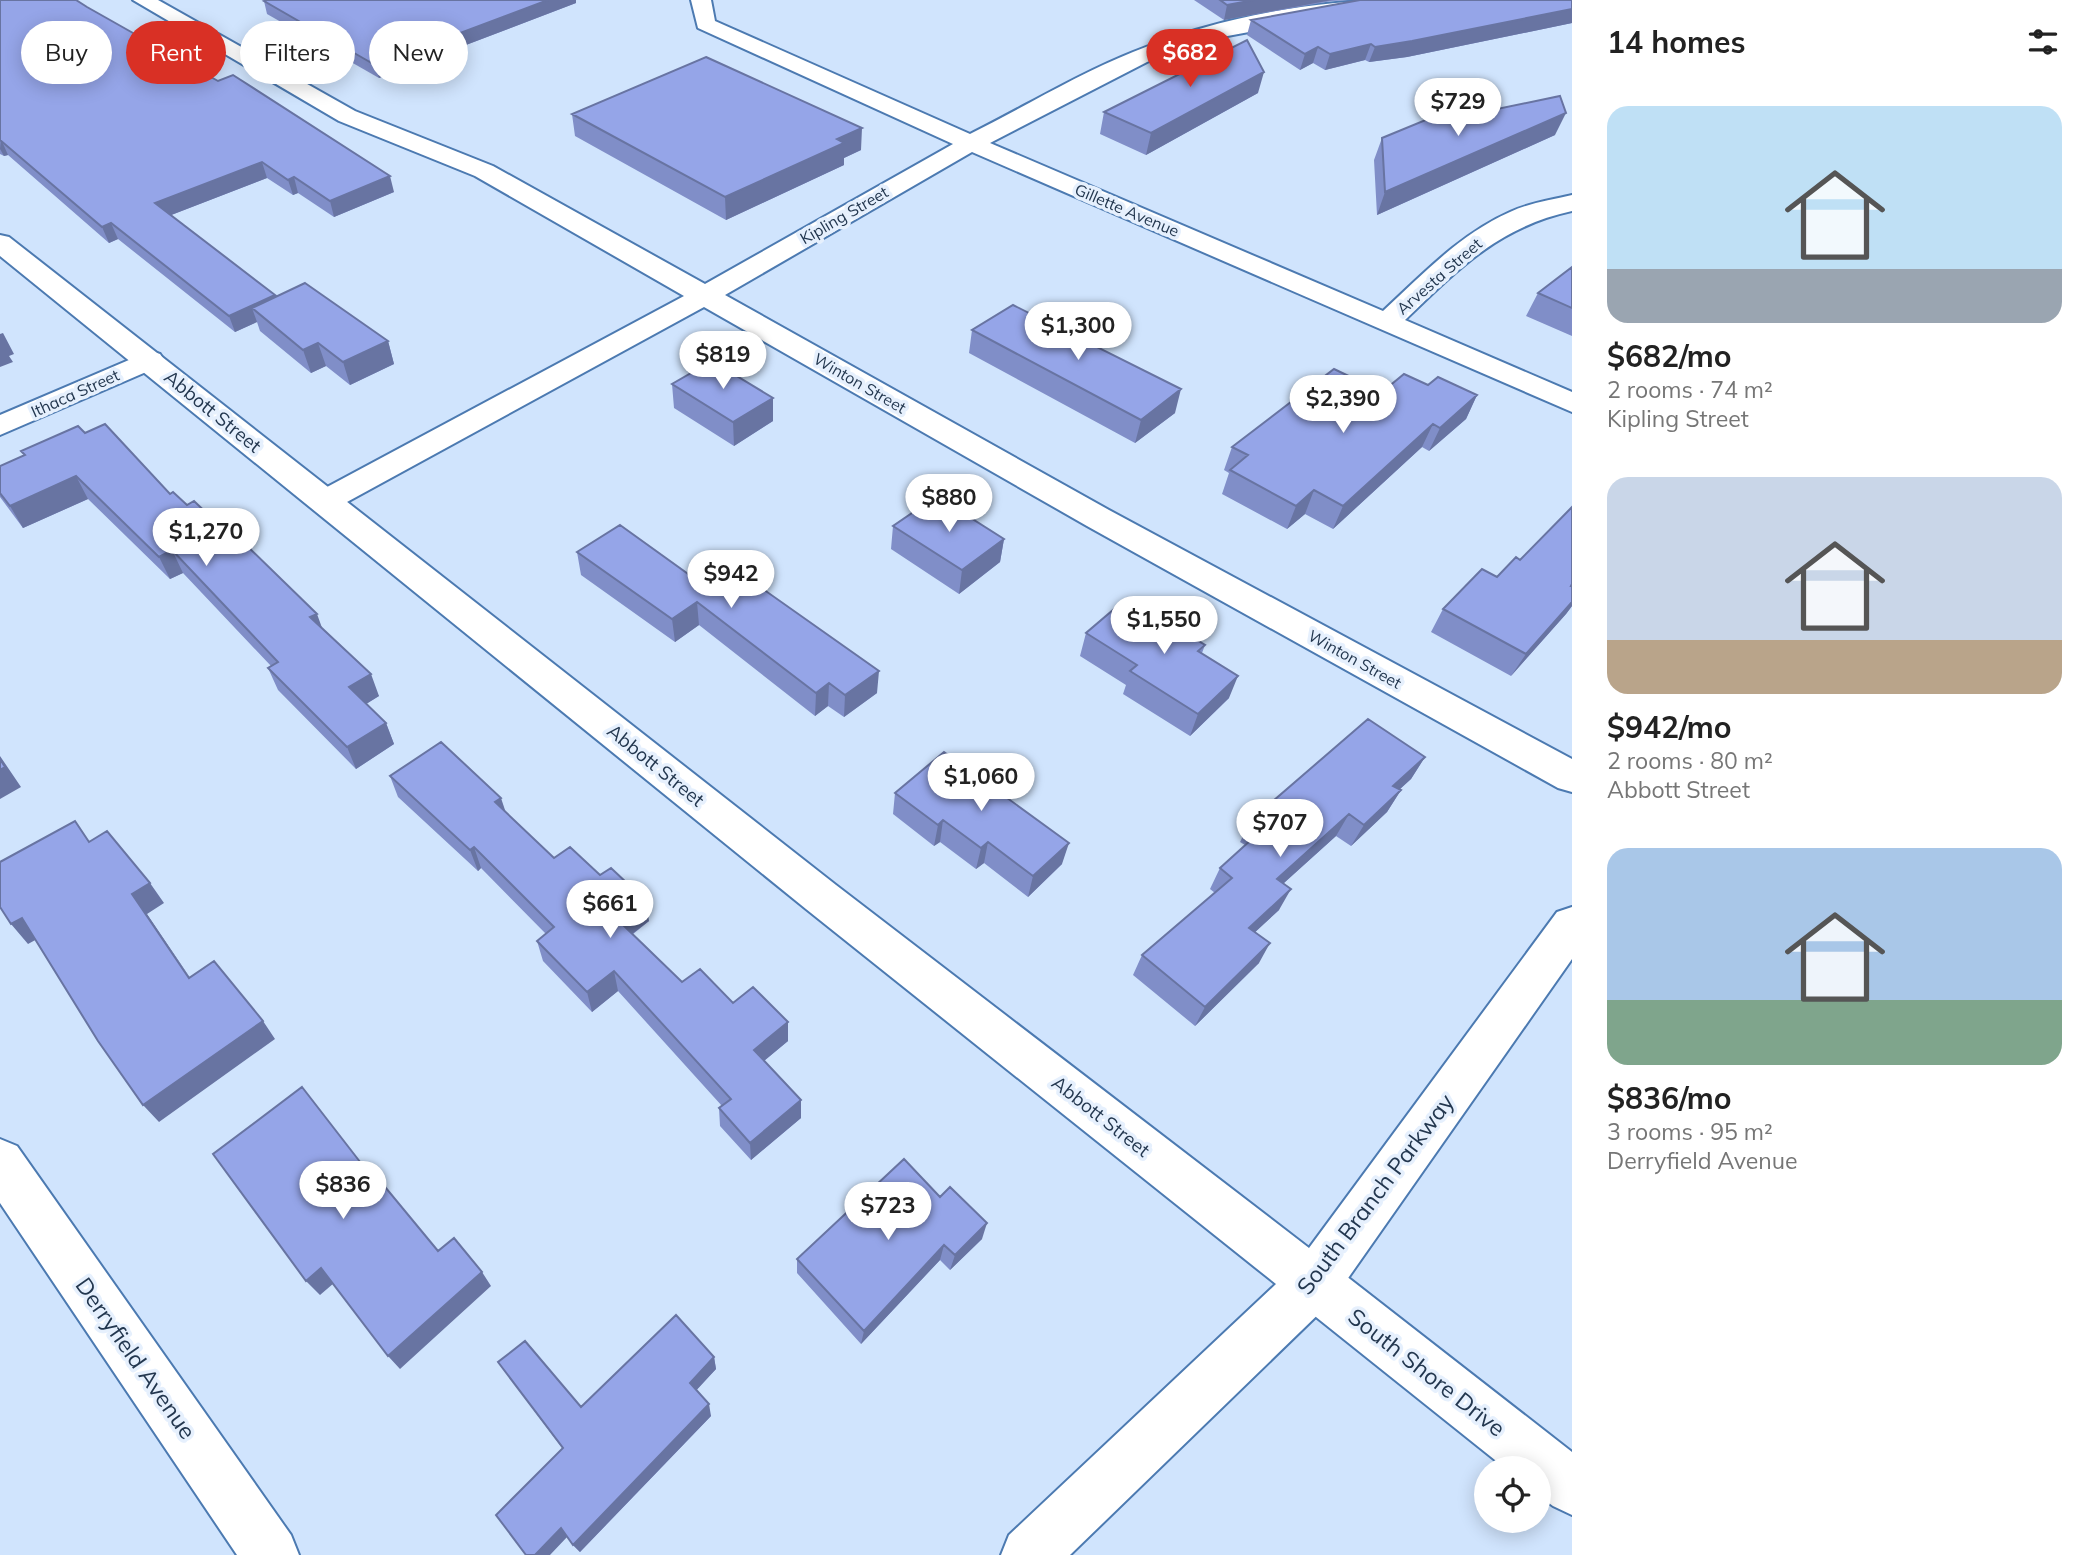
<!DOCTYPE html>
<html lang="en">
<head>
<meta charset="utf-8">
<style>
	:root { --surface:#fff; --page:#f2f2f2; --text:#222; --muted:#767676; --accent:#d93025 }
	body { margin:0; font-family:Mulish,sans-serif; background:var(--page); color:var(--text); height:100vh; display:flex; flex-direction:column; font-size:26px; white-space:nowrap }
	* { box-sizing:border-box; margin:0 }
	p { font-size:23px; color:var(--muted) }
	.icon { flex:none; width:38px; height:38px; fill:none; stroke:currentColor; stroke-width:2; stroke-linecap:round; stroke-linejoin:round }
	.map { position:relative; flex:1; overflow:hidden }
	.side { display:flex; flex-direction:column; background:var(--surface); width:525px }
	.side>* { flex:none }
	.top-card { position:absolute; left:21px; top:21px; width:665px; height:63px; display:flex; gap:14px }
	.buttons { position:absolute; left:1474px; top:1456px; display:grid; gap:14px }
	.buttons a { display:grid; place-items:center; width:77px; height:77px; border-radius:50%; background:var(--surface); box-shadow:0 4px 18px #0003; font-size:35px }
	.price { position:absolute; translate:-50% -60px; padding:0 16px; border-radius:24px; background:#fff; color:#222; font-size:23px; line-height:46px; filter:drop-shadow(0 2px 4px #0008) }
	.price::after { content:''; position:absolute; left:50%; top:42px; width:21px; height:16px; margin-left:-10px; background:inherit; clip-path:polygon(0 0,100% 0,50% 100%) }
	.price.current { background:var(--accent); color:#fff }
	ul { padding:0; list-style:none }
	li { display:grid; align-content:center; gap:14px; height:371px; padding:0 35px }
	li span { display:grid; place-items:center; height:217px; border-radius:21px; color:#555 }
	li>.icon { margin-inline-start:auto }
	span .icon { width:126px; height:126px; fill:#fffc; stroke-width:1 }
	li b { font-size:30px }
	h2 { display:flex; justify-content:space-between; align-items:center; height:84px; padding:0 35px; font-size:30px }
	.tag { padding:0 24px; border-radius:32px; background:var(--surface); box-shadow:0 4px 18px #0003; font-size:24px; line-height:63px }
	.tag.current { background:var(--accent); color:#fff }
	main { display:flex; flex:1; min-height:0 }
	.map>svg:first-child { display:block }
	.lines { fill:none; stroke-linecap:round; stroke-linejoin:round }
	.street-casing { stroke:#4c7ab1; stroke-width:4 }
	.secondary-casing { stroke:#4c7ab1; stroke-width:4 }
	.street { fill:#fff; fill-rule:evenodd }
	.secondary { fill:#fff; fill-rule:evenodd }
	.wall { fill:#808ec8 }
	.shaded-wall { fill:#6874a2 }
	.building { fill:#95a5e8; stroke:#6874a2; stroke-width:2 }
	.labels { text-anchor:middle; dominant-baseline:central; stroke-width:7; stroke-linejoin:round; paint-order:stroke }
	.far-street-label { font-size:16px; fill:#23374f; stroke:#e6f0fd }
	.street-label { font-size:19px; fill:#23374f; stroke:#e6f0fd }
	.near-street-label { font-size:23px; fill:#23374f; stroke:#e6f0fd }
</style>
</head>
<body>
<main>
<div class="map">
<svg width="1572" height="1555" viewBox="0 0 1572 1555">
	<rect width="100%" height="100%" fill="#d0e4fd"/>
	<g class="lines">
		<defs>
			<path id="street" d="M 133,0 L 158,0 L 355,111 L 493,166 L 705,284 L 953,144 L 698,28 L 691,0 L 711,0 L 715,21 L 970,134 C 1024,107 1078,74 1133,52 C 1216,18 1310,0 1400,0 L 1390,6 L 1206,40 L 1147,62 L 990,143 L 1383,311 C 1422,275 1460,234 1510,212 C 1529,203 1551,200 1572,195 L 1572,211 C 1498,227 1457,270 1405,320 L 1572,392 L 1572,412 L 972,152 L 725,295 L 1109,510 L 1572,759 L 1572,792 L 1558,788 L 1087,526 L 704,307 L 336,508 L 325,511 L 314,508 L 309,501 L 314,494 L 684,296 L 475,176 L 339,121 Z
				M 150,351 L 160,354 L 164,360 L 160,366 L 0,435 L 0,415 Z
				M 0,1139 L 17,1146 L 291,1535 L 299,1555 L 237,1555 L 0,1203 Z
				M 1314,1258 L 1332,1265 L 1572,1452 L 1572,1515 L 1553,1506 L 1538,1495 L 1538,1468 L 1505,1468 L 1296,1301 L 1289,1283 L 1296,1265 Z"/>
			<path id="secondary" d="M 0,235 L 9,237 L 836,885 L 1309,1248 L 1557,912 L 1572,907 L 1572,959 L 1332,1301 L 1070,1555 L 1001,1555 L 1009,1535 L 1276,1284 L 806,909 L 0,256 Z"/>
		</defs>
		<!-- street casing -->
		<use href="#street" class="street-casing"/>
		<!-- secondary casing -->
		<use href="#secondary" class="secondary-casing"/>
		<!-- street -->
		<use href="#street" class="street"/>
		<!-- secondary -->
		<use href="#secondary" class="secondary"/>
	</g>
	<!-- wall -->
	<path class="wall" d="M 0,0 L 87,7 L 394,192 L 334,217 L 298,193 L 293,195 L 267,178 L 171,215 L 275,295 L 276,297 L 388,341 L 394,364 L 350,385 L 326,366 L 311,373 L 260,331 L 257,322 L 235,332 L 118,239 L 109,243 L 8,155 L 4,156 L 0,154 Z
		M 1194,0 L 1352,0 L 1332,1 L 1224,20 Z
		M 1572,0 L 1572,23 L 1407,57 L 1369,62 L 1365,60 L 1325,70 L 1313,63 L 1300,70 L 1247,35 L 1251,20 Z
		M 264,1 L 576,3 L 379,78 L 267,14 Z
		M 1258,93 L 1146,155 L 1100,134 L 1104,112 Z
		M 572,114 L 861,150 L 844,158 L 844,165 L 726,220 L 575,136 Z
		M 1449,119 L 1555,135 L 1377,215 L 1374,160 L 1382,138 Z
		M 1572,267 L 1572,336 L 1526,316 L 1538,293 Z
		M 972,330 L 1175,413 L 1135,443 L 969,353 Z
		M 672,384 L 773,398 L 773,421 L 734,446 L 674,408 Z
		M 1428,385 L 1477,395 L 1466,419 L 1429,451 L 1422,447 L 1333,529 L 1305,514 L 1287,529 L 1222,494 L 1229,473 L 1224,470 L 1232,447 L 1382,392 Z
		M 85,433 L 170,494 L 323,629 L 379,696 L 366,704 L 386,723 L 394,744 L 356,769 L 278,690 L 268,668 L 271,666 L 183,573 L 170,579 L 88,499 L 23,528 L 0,497 L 0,466 L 24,455 L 21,451 Z
		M 1572,507 L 1572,606 L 1566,614 L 1511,676 L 1431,632 L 1443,609 L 1497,577 L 1520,560 Z
		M 960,518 L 1004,539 L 1000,562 L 959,594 L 891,549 L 893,526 Z
		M 577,552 L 691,576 L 877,693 L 844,717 L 828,706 L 815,716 L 699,625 L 675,642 L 581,575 Z
		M 1135,613 L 1205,645 L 1202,653 L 1229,698 L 1190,736 L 1123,694 L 1126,685 L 1080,656 L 1086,633 Z
		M 1425,757 L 1411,779 L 1399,790 L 1401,790 L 1387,812 L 1351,846 L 1336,836 L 1284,883 L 1279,910 L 1255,932 L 1259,963 L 1195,1026 L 1133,975 L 1142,955 L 1215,893 L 1210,889 L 1220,868 L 1245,845 L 1240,842 L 1251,820 Z
		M 390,776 L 506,813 L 554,858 L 649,921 L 633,934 L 682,982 L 733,1003 L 788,1041 L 764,1061 L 801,1118 L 751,1160 L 720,1126 L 719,1108 L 722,1106 L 618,991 L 592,1012 L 543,961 L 537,941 L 546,934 L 481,868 L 478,871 L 398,797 Z
		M 895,793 L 1062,864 L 1028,897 L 984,863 L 976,869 L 940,842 L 934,846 L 893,814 Z
		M 982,1239 L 950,1270 L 940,1260 L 861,1344 L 797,1273 L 797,1259 Z
		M 714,1357 L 716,1369 L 696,1390 L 711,1416 L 580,1552 L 573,1545 L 562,1448 L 498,1362 L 581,1407 Z"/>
	<!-- shaded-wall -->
	<path class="shaded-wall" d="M 548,0 L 576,0 L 576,3 L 379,78 L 375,65 Z
		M 1254,0 L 1332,0 L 1224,20 L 1227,5 Z
		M 1572,9 L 1572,23 L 1407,57 L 1369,62 L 1375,47 Z
		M 1371,44 L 1365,60 L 1325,70 L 1330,54 Z
		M 1318,47 L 1313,63 L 1300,70 L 1305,54 Z
		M 1264,72 L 1258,93 L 1146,155 L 1151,133 Z
		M 1566,113 L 1555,135 L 1377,215 L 1385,192 Z
		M 862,128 L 861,150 L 844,158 L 844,165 L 726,220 L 725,197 L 837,139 Z
		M 1,139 L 8,155 L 4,156 L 0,149 Z
		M 262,162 L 267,178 L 161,219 L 155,203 Z
		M 390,176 L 394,192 L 334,217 L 330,201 Z
		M 294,177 L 298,193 L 293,195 L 288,180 Z
		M 111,223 L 118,239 L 109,243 L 102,227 Z
		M 275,295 L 281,311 L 252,308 L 257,322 L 235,332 L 229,316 Z
		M 3,333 L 14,354 L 9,356 L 13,362 L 0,367 L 0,334 Z
		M 388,341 L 394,364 L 350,385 L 343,362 Z
		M 318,343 L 326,366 L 311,373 L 303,350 Z
		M 1181,389 L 1175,413 L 1135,443 L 1141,420 Z
		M 1477,395 L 1466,419 L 1429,451 L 1440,428 Z
		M 773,398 L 773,421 L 734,446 L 733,422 Z
		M 1433,424 L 1422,447 L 1333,529 L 1343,506 Z
		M 76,476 L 88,499 L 23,528 L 10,506 Z
		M 1314,490 L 1305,514 L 1287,529 L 1296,506 Z
		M 1004,539 L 1000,562 L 959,594 L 962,570 Z
		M 172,550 L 183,573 L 170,579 L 159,557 Z
		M 697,602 L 699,625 L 675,642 L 672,619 Z
		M 1572,602 L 1572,606 L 1566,614 L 1511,676 L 1526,654 Z
		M 317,614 L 325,636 L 310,617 Z
		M 879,671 L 877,693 L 844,717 L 845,695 Z
		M 371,674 L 379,696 L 358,709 L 349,687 Z
		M 1238,676 L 1229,698 L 1190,736 L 1198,714 Z
		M 829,683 L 828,706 L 815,716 L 816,693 Z
		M 386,723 L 394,744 L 356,769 L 347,747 Z
		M 0,756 L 21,787 L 0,799 Z
		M 1425,757 L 1411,779 L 1380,807 L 1393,786 Z
		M 1401,790 L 1387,812 L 1351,846 L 1364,825 Z
		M 501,798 L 508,819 L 495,802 Z
		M 1349,814 L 1336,836 L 1266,899 L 1277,879 Z
		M 943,820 L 940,842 L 934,846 L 938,825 Z
		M 988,842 L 984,863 L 976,869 L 981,848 Z
		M 1069,843 L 1062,864 L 1028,897 L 1033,876 Z
		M 474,847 L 481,868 L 478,871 L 470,850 Z
		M 150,883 L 164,903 L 147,914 L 203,997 L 132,894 Z
		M 1291,889 L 1279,910 L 1238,948 L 1249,928 Z
		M 646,901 L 649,921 L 623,941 L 619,921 Z
		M 22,918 L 39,938 L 28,944 L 11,924 Z
		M 1270,943 L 1259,963 L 1195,1026 L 1205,1007 Z
		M 614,971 L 618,991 L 592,1012 L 587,992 Z
		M 263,1021 L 275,1039 L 159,1122 L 143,1105 Z
		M 788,1022 L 788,1041 L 754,1069 L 754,1050 Z
		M 801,1100 L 801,1118 L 751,1160 L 750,1143 Z
		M 987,1223 L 982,1239 L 950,1270 L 955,1255 Z
		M 944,1245 L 940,1260 L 861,1344 L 864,1331 Z
		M 321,1268 L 334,1283 L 320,1295 L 306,1281 Z
		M 482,1272 L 491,1286 L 400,1369 L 388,1356 Z
		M 714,1357 L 716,1369 L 693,1394 L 690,1383 Z
		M 709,1404 L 711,1416 L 580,1552 L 573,1545 Z
		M 561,1528 L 568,1536 L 550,1555 L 535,1555 Z"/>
	<!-- building -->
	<path class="building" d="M 0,0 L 76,0 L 87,7 L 218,81 L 233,75 L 390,176 L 330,201 L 294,177 L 288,180 L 262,162 L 155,203 L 275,295 L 229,316 L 111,223 L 102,227 L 0,140 Z
		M 267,0 L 548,0 L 375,65 L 264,1 Z
		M 1220,0 L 1254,0 L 1227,5 Z
		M 1360,0 L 1572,0 L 1572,9 L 1412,41 L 1375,47 L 1371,44 L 1330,54 L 1318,47 L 1305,54 L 1251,20 Z
		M 1247,40 L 1264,72 L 1151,133 L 1104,112 Z
		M 706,57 L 862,128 L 837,139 L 844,143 L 725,197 L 572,114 Z
		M 1560,96 L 1566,113 L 1385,192 L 1382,138 L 1440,114 L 1449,119 Z
		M 1572,267 L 1572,308 L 1538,293 Z
		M 305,283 L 388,341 L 343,362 L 318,343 L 303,350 L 252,308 Z
		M 1013,305 L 1181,389 L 1141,420 L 972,330 Z
		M 712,361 L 773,398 L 733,422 L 672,384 Z
		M 1334,369 L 1382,392 L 1404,374 L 1428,385 L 1438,377 L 1477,395 L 1440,428 L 1433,424 L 1343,506 L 1314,490 L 1296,506 L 1230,470 L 1248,455 L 1232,447 Z
		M 105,424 L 170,494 L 173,492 L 187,505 L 194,501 L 239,544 L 243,542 L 317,614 L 310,617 L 371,674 L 349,687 L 386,723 L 347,747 L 268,668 L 278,662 L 172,550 L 159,557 L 76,476 L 10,506 L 0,493 L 0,466 L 25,455 L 21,451 L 78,426 L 85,433 Z
		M 931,500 L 960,518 L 966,515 L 1004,539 L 962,570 L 893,526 Z
		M 1572,507 L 1572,584 L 1571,586 L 1572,586 L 1572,602 L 1526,654 L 1443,609 L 1482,569 L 1497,577 L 1516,557 L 1520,560 Z
		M 620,525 L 691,576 L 719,558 L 879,671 L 845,695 L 829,683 L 816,693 L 697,602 L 672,619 L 577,552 Z
		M 1120,604 L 1135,613 L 1142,607 L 1205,645 L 1198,651 L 1238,676 L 1198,714 L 1130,671 L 1137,665 L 1086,633 Z
		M 1368,719 L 1425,757 L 1393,786 L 1401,790 L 1364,825 L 1349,814 L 1277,879 L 1291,889 L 1249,928 L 1270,943 L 1205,1007 L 1142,955 L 1232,878 L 1220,868 L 1263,829 L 1251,820 Z
		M 441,742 L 501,798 L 495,802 L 554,858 L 570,847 L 600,875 L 611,868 L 646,901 L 619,921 L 682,982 L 700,969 L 733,1003 L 753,987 L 788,1022 L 754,1050 L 801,1100 L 750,1143 L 719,1108 L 731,1099 L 614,971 L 587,992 L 537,941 L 554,927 L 474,847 L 470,850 L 390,776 Z
		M 944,752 L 1069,843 L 1033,876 L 988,842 L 981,848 L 943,820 L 938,825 L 895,793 Z
		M 0,759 L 5,767 L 0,770 Z
		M 75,821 L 89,842 L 107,831 L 150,883 L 132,894 L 189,978 L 214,961 L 263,1021 L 143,1105 L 98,1041 L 22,918 L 11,924 L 0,907 L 0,862 Z
		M 302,1087 L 364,1167 L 367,1165 L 438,1251 L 454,1238 L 482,1272 L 388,1356 L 321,1268 L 306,1281 L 213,1154 Z
		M 904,1159 L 940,1197 L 950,1187 L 987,1223 L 955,1255 L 944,1245 L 864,1331 L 797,1259 Z
		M 676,1315 L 714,1357 L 690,1383 L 709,1404 L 573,1545 L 561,1528 L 535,1555 L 526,1555 L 496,1515 L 563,1448 L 498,1362 L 525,1341 L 581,1407 Z"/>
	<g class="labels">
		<!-- far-street labels -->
		<g class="far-street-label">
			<text transform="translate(1127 210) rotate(23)">Gillette Avenue</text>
			<text transform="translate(844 215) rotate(-30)">Kipling Street</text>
			<text transform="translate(1439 276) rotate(-41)">Arvesta Street</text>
			<text transform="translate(860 383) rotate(30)">Winton Street</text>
			<text transform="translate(75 393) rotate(-24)">Ithaca Street</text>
			<text transform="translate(1355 659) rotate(29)">Winton Street</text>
		</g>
		<!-- street labels -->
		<g class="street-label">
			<text transform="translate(213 411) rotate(39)">Abbott Street</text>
			<text transform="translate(656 765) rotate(39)">Abbott Street</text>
			<text transform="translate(1101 1116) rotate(38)">Abbott Street</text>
		</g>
		<!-- near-street labels -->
		<g class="near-street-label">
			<text transform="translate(1375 1194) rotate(-53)">South Branch Parkway</text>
			<text transform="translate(136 1358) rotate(55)">Derryfield Avenue</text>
			<text transform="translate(1427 1372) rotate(38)">South Shore Drive</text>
		</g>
	</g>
</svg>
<div class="buttons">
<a><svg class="icon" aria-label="locate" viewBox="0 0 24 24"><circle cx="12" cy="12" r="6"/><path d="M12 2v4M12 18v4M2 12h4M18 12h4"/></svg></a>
</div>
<b class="price current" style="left:1190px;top:89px">$682</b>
<b class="price" style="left:1458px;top:138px">$729</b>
<b class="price" style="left:1078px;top:362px">$1,300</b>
<b class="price" style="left:723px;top:391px">$819</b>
<b class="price" style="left:1343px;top:435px">$2,390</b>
<b class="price" style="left:949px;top:534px">$880</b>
<b class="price" style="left:206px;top:568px">$1,270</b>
<b class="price" style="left:731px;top:610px">$942</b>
<b class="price" style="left:1164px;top:656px">$1,550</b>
<b class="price" style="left:981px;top:813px">$1,060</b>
<b class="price" style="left:1280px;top:859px">$707</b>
<b class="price" style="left:610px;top:940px">$661</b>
<b class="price" style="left:343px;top:1221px">$836</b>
<b class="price" style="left:888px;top:1242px">$723</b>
<div class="top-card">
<a class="tag">Buy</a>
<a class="tag current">Rent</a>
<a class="tag">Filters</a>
<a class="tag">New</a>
</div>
</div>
<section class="side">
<h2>14 homes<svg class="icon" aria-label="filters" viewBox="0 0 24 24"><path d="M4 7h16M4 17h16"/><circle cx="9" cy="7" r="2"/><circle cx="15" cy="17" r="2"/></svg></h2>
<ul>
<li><span style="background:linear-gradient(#bfe0f5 75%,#9aa5b1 0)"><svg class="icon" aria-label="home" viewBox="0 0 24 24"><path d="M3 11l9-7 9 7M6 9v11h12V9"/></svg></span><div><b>$682/mo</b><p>2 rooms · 74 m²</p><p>Kipling Street</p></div></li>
<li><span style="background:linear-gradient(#c9d6e8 75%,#b9a48a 0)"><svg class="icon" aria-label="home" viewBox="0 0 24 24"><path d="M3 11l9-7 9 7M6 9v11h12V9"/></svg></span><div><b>$942/mo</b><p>2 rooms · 80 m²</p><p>Abbott Street</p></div></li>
<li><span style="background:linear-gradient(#a9c7e8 70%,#7fa58c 0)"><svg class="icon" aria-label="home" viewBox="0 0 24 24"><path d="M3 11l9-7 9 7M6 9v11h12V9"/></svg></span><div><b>$836/mo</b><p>3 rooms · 95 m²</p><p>Derryfield Avenue</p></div></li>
</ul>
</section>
</main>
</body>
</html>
